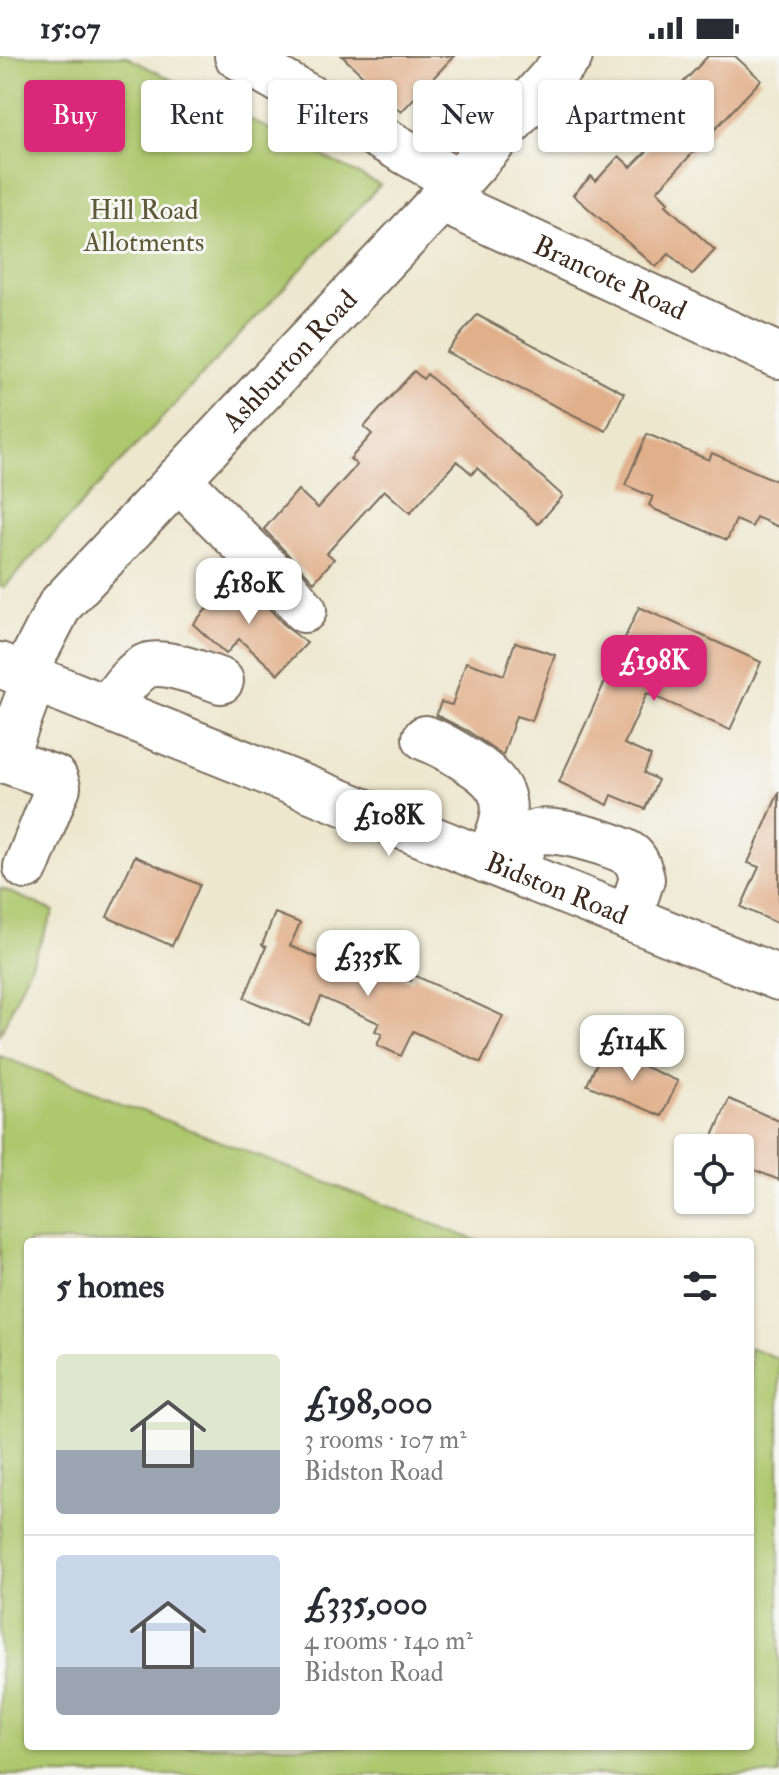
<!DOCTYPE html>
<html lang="en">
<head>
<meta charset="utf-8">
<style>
	:root { --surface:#fff; --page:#f7f7f7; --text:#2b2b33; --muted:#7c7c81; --line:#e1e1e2; --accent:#db2777 }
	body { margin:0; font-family:"IM FELL Double Pica",serif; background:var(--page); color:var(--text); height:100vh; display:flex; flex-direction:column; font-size:30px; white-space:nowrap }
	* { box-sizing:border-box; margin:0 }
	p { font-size:26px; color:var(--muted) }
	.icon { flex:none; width:44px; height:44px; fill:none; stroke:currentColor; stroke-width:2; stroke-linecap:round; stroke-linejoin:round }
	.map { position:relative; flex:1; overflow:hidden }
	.details { position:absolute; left:24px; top:1182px; width:730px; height:512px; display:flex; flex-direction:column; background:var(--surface); border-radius:8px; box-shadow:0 2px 6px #0004 }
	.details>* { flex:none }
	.guide { position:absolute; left:24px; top:24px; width:732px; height:72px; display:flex; gap:16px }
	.tools { position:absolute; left:674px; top:1078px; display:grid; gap:16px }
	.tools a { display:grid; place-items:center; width:80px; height:80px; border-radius:8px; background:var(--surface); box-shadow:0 2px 6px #0004; font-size:40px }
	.price { position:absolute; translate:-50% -68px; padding:0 18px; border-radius:16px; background:#fff; color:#222; font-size:26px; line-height:52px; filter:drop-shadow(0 2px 4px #0008) }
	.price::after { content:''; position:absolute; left:50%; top:48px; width:24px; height:18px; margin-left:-12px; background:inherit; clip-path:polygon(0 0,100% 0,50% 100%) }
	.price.on { background:var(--accent); color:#fff }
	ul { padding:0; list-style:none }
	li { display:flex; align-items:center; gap:24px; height:200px; padding:0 32px }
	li+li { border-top:2px solid var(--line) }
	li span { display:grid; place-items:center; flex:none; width:224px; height:160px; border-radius:8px; color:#555 }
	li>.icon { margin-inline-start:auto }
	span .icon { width:96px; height:96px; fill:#fffc; stroke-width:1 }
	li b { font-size:34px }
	h2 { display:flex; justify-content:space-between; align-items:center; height:96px; padding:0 32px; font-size:34px }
	.chip { padding:0 28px; border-radius:8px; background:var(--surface); box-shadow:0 2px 6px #0004; font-size:28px; line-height:72px }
	.chip.on { background:var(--accent); color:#fff }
	.status { display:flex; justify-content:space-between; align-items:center; height:56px; padding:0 40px; background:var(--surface); direction:ltr }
	.status svg { height:22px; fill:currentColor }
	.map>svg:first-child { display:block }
	.green { fill:#aec86e; stroke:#747946; stroke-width:2 }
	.building { fill:#e1af8a }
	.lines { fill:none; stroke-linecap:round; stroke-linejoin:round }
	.minor-casing { stroke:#796c5b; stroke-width:48 }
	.major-casing { stroke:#796c5b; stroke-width:48 }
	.minor { stroke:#fff; stroke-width:44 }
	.major { stroke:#fff; stroke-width:44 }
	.labels { text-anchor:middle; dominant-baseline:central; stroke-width:6; stroke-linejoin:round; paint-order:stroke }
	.park-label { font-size:28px; fill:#5e5936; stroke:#f6f6f2 }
	.street-label { font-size:28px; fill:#3b2a1e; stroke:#f6f6f2 }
</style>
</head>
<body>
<div class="status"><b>15:07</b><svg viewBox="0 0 49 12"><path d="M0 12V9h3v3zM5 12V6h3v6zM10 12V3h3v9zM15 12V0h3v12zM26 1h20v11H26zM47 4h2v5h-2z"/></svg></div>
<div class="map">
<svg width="779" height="1719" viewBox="0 0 779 1719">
	<rect width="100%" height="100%" fill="#f6f6f2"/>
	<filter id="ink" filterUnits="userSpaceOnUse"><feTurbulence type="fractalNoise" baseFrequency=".0125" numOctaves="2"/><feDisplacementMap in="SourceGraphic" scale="16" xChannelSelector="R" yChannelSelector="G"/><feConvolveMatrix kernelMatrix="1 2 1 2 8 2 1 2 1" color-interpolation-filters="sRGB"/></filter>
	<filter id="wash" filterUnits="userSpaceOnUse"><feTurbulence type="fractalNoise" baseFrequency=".006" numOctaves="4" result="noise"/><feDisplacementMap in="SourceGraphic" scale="32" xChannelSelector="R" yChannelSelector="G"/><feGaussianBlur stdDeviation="1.8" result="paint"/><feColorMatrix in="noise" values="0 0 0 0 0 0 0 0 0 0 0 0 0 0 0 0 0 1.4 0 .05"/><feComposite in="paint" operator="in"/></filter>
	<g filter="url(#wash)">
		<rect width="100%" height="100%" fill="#ede7cd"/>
		<!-- green -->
		<path class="green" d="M 0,0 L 125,0 L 380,129 L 4,531 L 0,531 Z
			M 0,832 L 54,855 L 0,979 Z
			M 0,1000 L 480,1186 L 28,1186 L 28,1690 L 750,1690 L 750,1291 L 779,1303 L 779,1719 L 0,1719 Z"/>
		<g id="blocks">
			<!-- building -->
			<path class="building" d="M 342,0 L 454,0 L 401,56 Z
				M 708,0 L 735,0 L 761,24 L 657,135 L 668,146 L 666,149 L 715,194 L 692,219 L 669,198 L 656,211 L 573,139 L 591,120 L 596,125 L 619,100 L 631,111 L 668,74 L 652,60 Z
				M 477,259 L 624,337 L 606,375 L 446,296 Z
				M 414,315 L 423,323 L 427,318 L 563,440 L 538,468 L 477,412 L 472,418 L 457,405 L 410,457 L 384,434 L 327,497 L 334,503 L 314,526 L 264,473 L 298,434 L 318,452 L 357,409 L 350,403 L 372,378 L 364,371 Z
				M 647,378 L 709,404 L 712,397 L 779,426 L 779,471 L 756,461 L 752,471 L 736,464 L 727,484 L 656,454 L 649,449 L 653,441 L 625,429 Z
				M 238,518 L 285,570 L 307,587 L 278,618 L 239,583 L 226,598 L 193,568 Z
				M 639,551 L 761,606 L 730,674 L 647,637 L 624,688 L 651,700 L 644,717 L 658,724 L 645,753 L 612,739 L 608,749 L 559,726 Z
				M 515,586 L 555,599 L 532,665 L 516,660 L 503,699 L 468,675 L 436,659 L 441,646 L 452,649 L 466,606 L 504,619 Z
				M 779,736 L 779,868 L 741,851 L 759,811 L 748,807 Z
				M 135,800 L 200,829 L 172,890 L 107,861 Z
				M 275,857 L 300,867 L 290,890 L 348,915 L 351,909 L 380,923 L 384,913 L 411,925 L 414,919 L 503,960 L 481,1007 L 413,975 L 401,1000 L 377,989 L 382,978 L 375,975 L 379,967 L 321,941 L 309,969 L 244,942 L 266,891 L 262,889 Z
				M 603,993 L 678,1025 L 662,1060 L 587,1029 Z
				M 729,1043 L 779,1065 L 779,1124 L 740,1108 L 740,1092 L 727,1092 L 711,1085 Z"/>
		</g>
	</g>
	<g filter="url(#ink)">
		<use href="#blocks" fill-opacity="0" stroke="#796c5b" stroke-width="2"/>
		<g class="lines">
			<defs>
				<g id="minor">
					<path d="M 237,0 L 458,126"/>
					<path id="s1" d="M 441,144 L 779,300"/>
					<path d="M 178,423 L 280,525 L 304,554"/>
					<path id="s2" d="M 24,619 L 60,549 L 458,126 L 570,0"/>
					<path d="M 107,652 C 117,640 131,617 146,610 C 164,603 204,619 221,625"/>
					<path d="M 425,682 C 442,688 456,697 471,707 C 518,736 506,761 487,805"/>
					<path d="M 4,704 L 55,722 L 58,731 L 26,811"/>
					<path d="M 0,705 L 4,704 L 34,623"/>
					<path d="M 512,815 C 518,804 523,783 534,777 C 549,769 619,789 632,800 C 638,806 640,815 642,823 L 629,862"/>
				</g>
				<g id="major">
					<path id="s3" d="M 0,609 L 779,922"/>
				</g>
			</defs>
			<!-- minor casing -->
			<use href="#minor" class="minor-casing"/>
			<!-- major casing -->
			<use href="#major" class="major-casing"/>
			<!-- minor -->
			<use href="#minor" class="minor"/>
			<!-- major -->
			<use href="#major" class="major"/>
		</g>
	</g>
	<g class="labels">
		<!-- park labels -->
		<g class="park-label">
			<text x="144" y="154">Hill Road<tspan x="144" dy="32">Allotments</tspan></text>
		</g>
		<!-- street labels -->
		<g class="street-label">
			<text stroke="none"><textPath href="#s1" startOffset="186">Brancote Road</textPath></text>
			<text stroke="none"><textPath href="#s2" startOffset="414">Ashburton Road</textPath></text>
			<text stroke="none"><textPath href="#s3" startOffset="600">Bidston Road</textPath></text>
		</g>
	</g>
</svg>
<div class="tools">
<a><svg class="icon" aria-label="locate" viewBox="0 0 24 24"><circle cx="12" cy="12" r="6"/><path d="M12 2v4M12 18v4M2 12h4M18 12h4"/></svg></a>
</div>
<b class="price" style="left:249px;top:570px">£180K</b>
<b class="price on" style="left:654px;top:647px">£198K</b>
<b class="price" style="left:389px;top:802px">£108K</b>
<b class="price" style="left:368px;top:942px">£335K</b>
<b class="price" style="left:632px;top:1027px">£114K</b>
<div class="guide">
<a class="chip on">Buy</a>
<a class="chip">Rent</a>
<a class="chip">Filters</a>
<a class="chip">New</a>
<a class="chip">Apartment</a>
</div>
<section class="details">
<h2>5 homes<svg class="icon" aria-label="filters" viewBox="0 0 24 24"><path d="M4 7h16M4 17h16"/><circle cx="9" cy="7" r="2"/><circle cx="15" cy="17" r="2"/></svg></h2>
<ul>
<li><span style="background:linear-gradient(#dfe7d0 60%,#9aa5b1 0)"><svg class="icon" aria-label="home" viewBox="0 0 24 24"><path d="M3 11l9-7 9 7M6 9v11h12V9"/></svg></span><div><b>£198,000</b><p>3 rooms · 107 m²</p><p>Bidston Road</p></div></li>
<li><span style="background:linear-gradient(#c9d6e8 70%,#9aa5b1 0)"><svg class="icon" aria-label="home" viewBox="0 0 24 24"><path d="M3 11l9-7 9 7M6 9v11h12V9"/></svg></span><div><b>£335,000</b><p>4 rooms · 140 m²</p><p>Bidston Road</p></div></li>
</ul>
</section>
</div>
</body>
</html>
